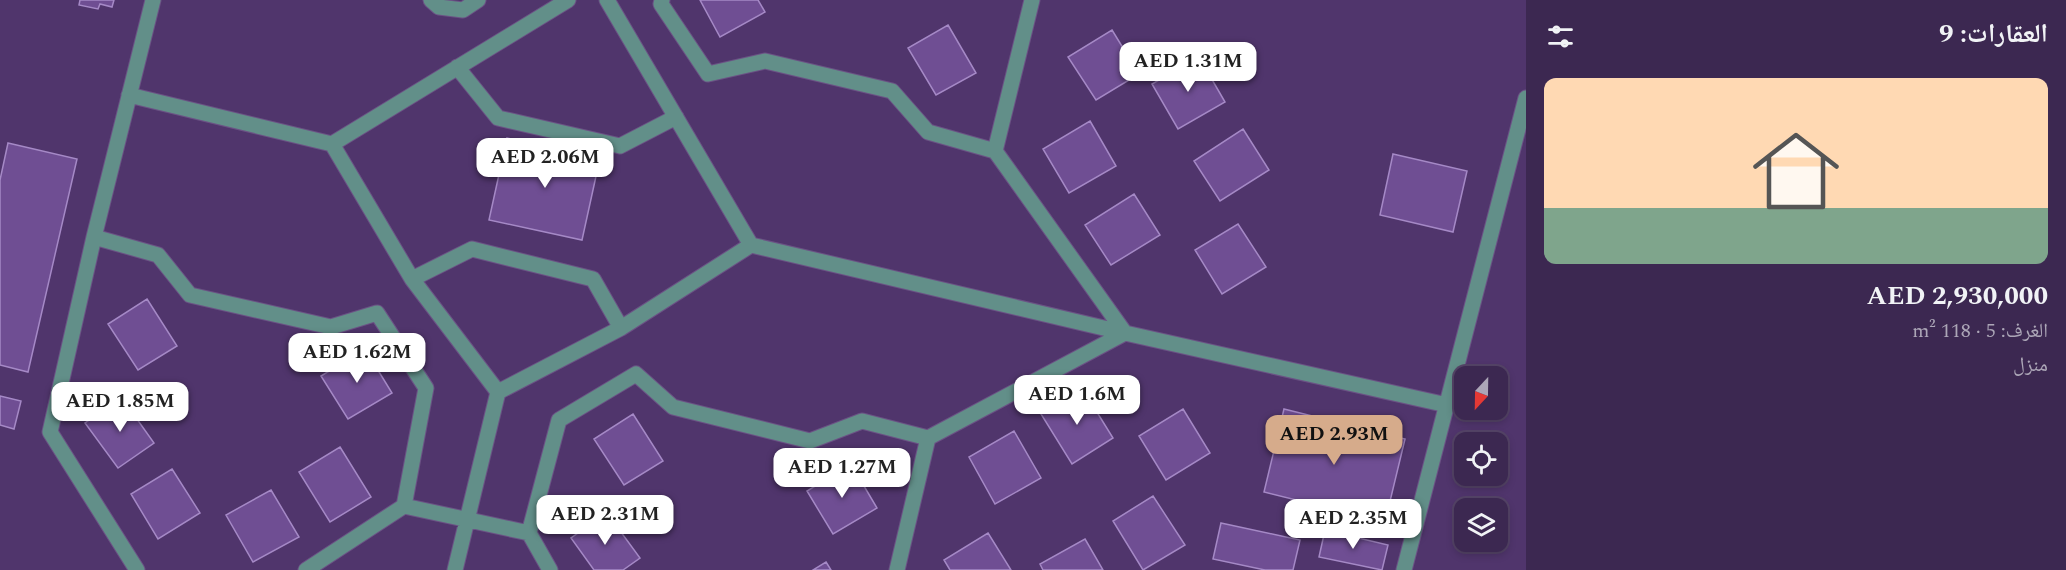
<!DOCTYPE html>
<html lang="ar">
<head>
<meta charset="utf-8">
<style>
	:root { --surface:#3c2851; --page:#47345b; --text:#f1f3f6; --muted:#aca6b7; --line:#554468; --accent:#d6ab8b }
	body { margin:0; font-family:Spectral,"Noto Naskh Arabic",serif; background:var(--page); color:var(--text); direction:rtl; height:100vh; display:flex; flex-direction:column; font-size:22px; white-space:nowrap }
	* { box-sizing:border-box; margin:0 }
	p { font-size:20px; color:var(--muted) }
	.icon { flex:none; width:33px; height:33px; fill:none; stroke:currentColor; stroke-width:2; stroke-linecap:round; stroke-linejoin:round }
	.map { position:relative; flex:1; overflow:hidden; direction:ltr }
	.drawer { display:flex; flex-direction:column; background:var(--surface); width:540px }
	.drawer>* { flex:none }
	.needle { width:39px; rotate:202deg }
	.controls { position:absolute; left:1454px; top:366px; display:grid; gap:12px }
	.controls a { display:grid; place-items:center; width:54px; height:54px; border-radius:12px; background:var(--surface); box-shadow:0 3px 9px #0003,0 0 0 2px var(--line); font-size:30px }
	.price { position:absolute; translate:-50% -51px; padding:0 14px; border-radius:12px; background:#fff; color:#222; font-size:20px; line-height:39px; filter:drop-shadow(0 2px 3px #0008) }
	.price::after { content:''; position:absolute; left:50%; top:36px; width:18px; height:14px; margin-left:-9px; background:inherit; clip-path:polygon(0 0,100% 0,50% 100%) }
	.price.selected { background:var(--accent); color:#111 }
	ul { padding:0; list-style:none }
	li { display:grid; align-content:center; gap:12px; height:318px; padding:0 18px }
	li span { display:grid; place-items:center; height:186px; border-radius:12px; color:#555 }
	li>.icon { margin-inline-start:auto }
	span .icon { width:108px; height:108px; fill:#fffc; stroke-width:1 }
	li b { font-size:26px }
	h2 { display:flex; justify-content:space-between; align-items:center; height:72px; padding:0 18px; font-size:26px }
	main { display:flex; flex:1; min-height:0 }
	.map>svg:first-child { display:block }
	.building { fill:#6f4e93; stroke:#a589c6; stroke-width:1.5 }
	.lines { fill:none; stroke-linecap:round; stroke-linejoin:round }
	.minor-casing { stroke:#6b5285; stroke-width:17 }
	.minor { stroke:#628f89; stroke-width:15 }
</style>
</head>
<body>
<main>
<section class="drawer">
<h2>العقارات: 9<svg class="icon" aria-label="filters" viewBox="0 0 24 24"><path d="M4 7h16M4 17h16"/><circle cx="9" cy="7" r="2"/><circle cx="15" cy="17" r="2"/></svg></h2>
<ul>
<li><span style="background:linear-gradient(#ffd9b3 70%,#7fa58c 0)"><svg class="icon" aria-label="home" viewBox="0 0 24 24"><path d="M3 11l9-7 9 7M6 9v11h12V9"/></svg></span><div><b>AED 2,930,000</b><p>الغرف: 5 · 118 m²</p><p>منزل</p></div></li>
</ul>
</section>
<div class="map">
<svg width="1526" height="570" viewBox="0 0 1526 570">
	<rect width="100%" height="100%" fill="#50356c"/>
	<!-- building -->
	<path class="building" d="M 80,0 L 114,0 L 112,7 L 100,4 L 98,9 L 79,5 Z
		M 700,0 L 758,0 L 765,12 L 720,37 Z
		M 948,25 L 976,73 L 936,95 L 908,48 Z
		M 1112,30 L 1139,74 L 1096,100 L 1068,57 Z
		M 1199,57 L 1225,102 L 1178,129 L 1152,84 Z
		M 1090,121 L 1116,166 L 1069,193 L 1043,149 Z
		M 1243,129 L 1269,170 L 1220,201 L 1194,161 Z
		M 507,138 L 600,158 L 582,240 L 489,220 Z
		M 8,143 L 77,159 L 28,372 L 0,365 L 0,180 Z
		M 1393,154 L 1467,171 L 1453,232 L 1380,215 Z
		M 1134,194 L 1160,235 L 1111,265 L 1085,225 Z
		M 1238,224 L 1266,267 L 1222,294 L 1195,250 Z
		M 147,299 L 177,346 L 138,370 L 108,324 Z
		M 365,349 L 392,393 L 348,419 L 321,376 Z
		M 1082,388 L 1113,438 L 1072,464 L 1041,414 Z
		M 0,396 L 21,401 L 14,429 L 0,425 Z
		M 122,398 L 154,443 L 118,468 L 85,423 Z
		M 1183,409 L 1210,453 L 1166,480 L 1139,436 Z
		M 1284,409 L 1405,439 L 1385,522 L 1264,492 Z
		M 633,414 L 663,461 L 624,485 L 594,439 Z
		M 1014,431 L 1041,478 L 995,504 L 969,457 Z
		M 340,447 L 371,497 L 330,522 L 299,472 Z
		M 851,464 L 877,508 L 833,534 L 807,491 Z
		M 172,469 L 200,513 L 158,539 L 131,494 Z
		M 271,490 L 299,537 L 253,562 L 226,515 Z
		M 1153,496 L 1185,545 L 1143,570 L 1113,521 Z
		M 607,513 L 640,558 L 623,570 L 594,570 L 571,538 Z
		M 1221,523 L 1300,540 L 1293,570 L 1265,570 L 1213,559 Z
		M 1325,530 L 1388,545 L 1382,570 L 1319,557 Z
		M 988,533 L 1011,570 L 950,570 L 944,560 Z
		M 1085,539 L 1103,570 L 1043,570 L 1040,564 Z
		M 826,562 L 831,570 L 813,570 Z"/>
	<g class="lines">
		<defs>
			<path id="minor" d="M 431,0 L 439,7 L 463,10 L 478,0
				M 568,0 L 332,144 L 412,279 L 498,392 L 621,328 L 751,245 L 607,0
				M 662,0 L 661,4 L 708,74 L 765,61 L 892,91 L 928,132 L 995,151
				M 457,67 L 498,118 L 620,146 L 676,117
				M 129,95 L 332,144
				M 94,237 L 158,255 L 190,295 L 331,327 L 377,313 L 426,388 L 404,506
				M 751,245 L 1125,333 L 1447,405
				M 412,279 L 472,249 L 593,279 L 621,328
				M 529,533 L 559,420 L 636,374 L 673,407 L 810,441 L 862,421 L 928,438
				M 137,570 L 50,432 L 94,237 L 153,0
				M 306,570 L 404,506 L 529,533 L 550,570
				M 455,570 L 498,392
				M 897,570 L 928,438 L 1125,333 L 995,151 L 1032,0
				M 1404,570 L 1526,98"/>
		</defs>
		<!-- minor casing -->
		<use href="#minor" class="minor-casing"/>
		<!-- minor -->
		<use href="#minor" class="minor"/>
	</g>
</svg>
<div class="controls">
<a><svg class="needle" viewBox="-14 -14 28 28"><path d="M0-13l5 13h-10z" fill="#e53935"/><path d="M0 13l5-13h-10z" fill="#aca6b7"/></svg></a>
<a><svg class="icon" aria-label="locate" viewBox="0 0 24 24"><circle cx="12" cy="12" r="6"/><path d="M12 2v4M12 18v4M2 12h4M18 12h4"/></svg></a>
<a><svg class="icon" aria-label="layers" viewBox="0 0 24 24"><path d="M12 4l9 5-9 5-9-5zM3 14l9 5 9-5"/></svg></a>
</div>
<b class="price" style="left:1188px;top:93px">AED 1.31M</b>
<b class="price" style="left:545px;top:189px">AED 2.06M</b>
<b class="price" style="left:357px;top:384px">AED 1.62M</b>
<b class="price" style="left:1077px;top:426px">AED 1.6M</b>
<b class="price" style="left:120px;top:433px">AED 1.85M</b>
<b class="price selected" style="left:1334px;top:466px">AED 2.93M</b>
<b class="price" style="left:842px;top:499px">AED 1.27M</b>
<b class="price" style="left:605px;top:546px">AED 2.31M</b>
<b class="price" style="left:1353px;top:550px">AED 2.35M</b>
</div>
</main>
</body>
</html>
